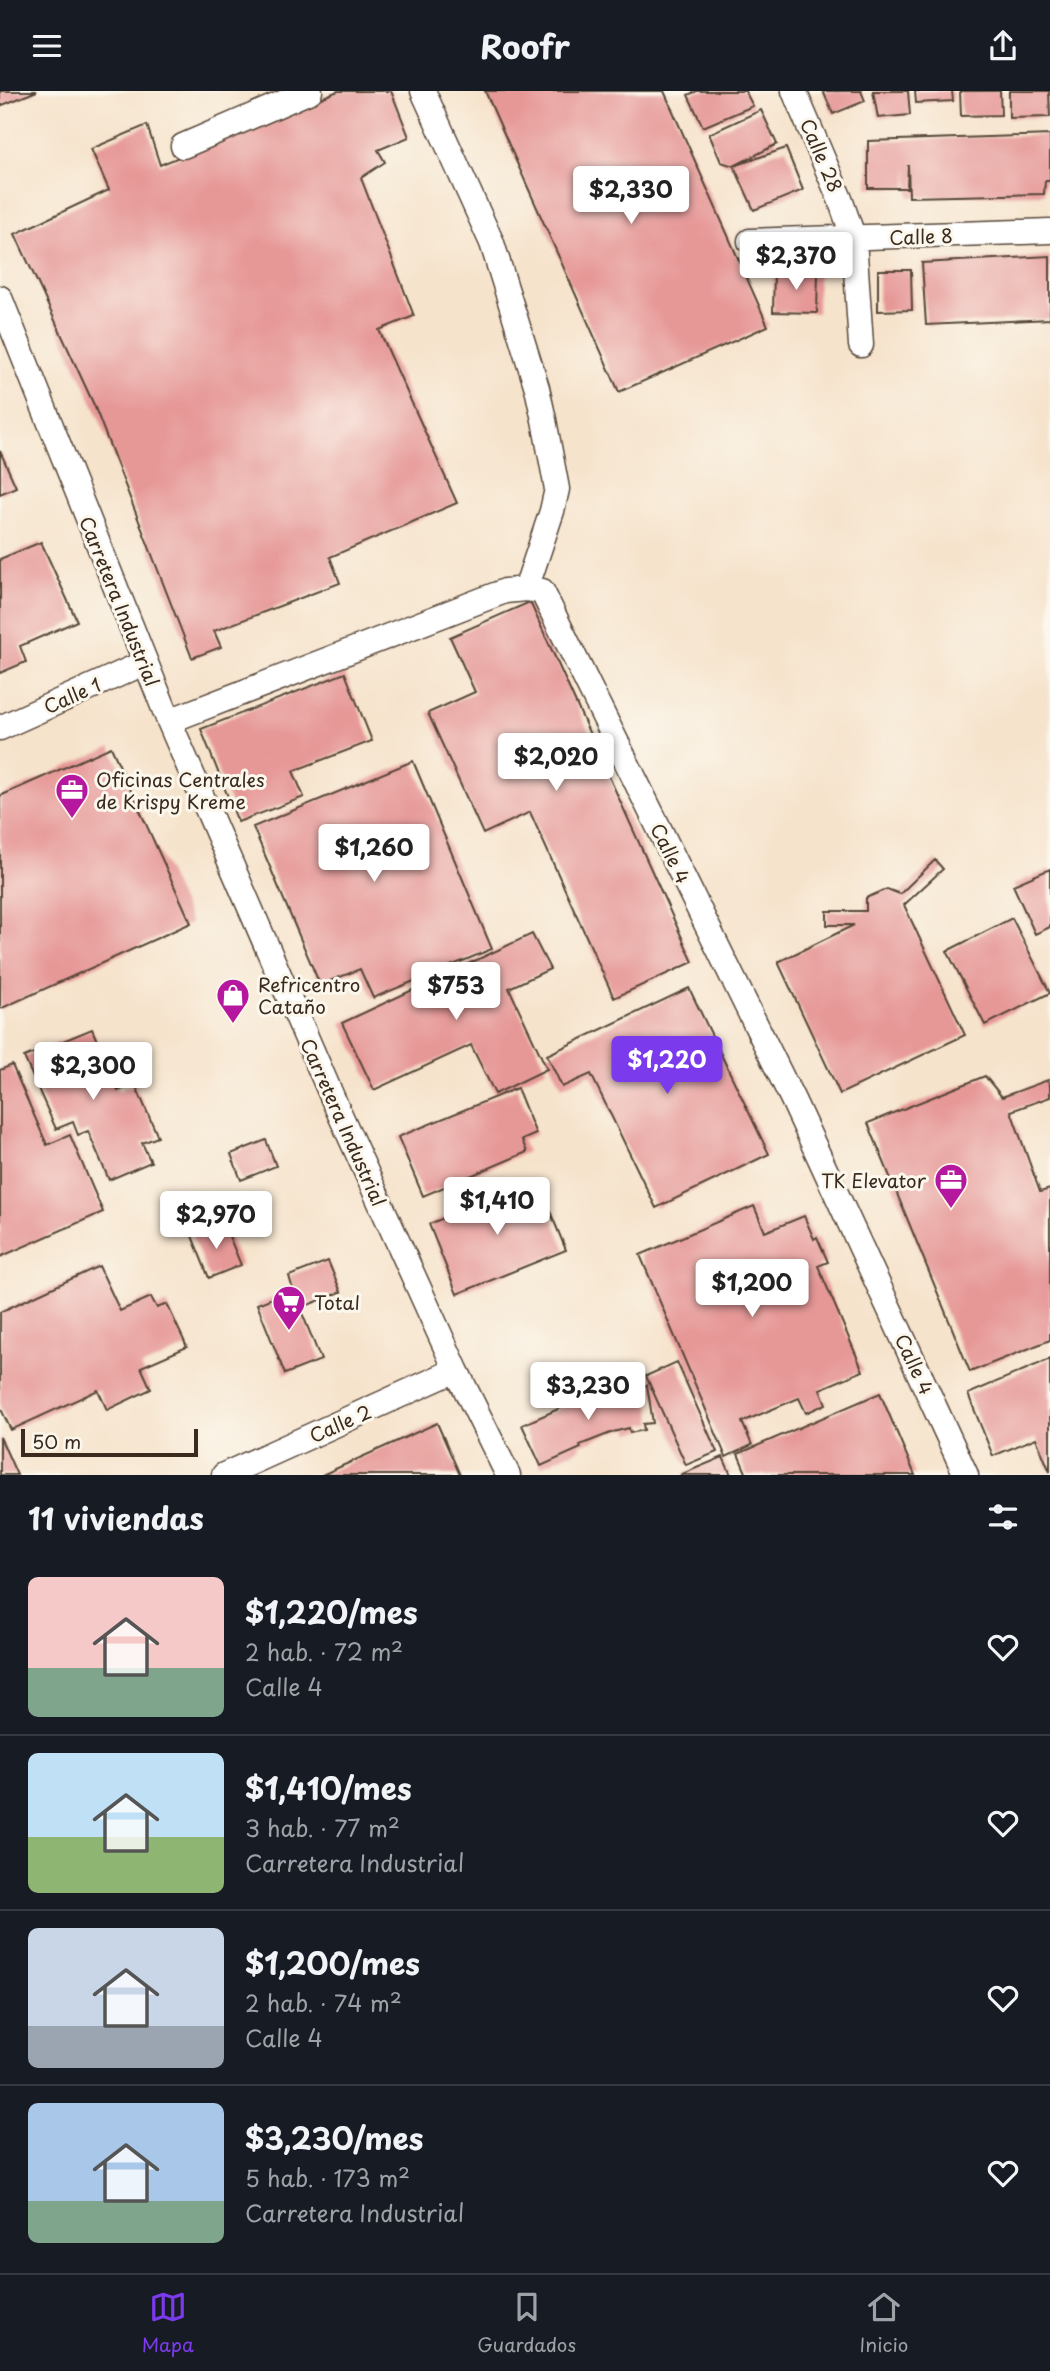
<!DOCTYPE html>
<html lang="es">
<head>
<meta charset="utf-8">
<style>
	:root { --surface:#171b24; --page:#242831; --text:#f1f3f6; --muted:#9ea1a6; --line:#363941; --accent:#7c3aed }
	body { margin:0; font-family:"Playpen Sans",sans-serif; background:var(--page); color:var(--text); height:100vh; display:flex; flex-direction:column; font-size:26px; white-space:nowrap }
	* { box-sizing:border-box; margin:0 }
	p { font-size:23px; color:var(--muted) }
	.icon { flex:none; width:38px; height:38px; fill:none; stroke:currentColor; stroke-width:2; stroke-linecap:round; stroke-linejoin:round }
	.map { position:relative; height:1384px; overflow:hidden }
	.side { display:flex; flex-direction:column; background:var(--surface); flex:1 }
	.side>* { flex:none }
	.scale { position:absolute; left:21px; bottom:18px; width:177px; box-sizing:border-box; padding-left:7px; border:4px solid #3b2a1e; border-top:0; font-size:19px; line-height:24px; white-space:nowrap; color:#3b2a1e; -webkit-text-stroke:5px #fbf7ec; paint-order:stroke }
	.price { position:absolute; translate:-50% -60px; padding:0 16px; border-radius:7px; background:#fff; color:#222; font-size:23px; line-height:46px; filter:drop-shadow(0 2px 4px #0008) }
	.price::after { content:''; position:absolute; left:50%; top:42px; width:21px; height:16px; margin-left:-10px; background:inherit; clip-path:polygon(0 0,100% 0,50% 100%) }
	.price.on { background:var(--accent); color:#fff }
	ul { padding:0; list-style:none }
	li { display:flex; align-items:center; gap:21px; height:175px; padding:0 28px }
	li+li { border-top:2px solid var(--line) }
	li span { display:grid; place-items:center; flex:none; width:196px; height:140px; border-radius:10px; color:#555 }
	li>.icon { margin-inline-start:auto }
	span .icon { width:84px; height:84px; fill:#fffc; stroke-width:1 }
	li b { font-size:30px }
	h2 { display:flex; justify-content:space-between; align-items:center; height:84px; padding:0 28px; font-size:30px }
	header { display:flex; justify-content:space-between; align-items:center; height:91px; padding:0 28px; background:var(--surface); font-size:32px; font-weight:700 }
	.tabs { display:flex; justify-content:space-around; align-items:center; height:98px; border-top:2px solid var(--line); background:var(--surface); font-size:19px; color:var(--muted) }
	.tabs a { display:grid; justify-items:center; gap:4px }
	.tabs .on { color:var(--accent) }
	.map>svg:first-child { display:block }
	.building { fill:#e69897 }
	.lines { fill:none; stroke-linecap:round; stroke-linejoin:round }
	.minor-casing { stroke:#574638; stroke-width:27 }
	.minor { stroke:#fff; stroke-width:24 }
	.labels { text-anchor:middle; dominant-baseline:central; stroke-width:6; stroke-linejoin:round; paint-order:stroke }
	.street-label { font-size:19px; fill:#3b2a1e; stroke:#fbf7ec }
	.poi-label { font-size:19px; fill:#3b2a1e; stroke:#fbf7ec; text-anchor:start }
</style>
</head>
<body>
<header><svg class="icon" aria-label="menu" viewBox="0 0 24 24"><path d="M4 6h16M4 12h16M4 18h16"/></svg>Roofr<svg class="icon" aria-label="share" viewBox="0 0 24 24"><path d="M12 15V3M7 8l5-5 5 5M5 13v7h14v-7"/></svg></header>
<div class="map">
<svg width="1050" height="1384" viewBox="0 0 1050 1384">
	<rect width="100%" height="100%" fill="#fbf7ec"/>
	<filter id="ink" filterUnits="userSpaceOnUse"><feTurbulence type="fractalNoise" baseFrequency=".0143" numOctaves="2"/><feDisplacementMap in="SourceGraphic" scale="14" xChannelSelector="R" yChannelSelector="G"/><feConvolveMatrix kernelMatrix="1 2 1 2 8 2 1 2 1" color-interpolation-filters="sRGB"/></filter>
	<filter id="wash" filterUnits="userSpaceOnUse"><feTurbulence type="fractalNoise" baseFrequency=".00686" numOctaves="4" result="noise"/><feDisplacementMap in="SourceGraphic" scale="28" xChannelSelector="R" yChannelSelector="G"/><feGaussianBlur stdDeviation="1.57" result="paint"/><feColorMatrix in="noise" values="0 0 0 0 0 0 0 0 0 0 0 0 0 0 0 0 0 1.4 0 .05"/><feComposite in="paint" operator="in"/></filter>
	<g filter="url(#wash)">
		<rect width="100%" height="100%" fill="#f6e3cc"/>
		<g id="blocks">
			<!-- building -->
			<path class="building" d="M 0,0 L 37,0 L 0,15 Z
				M 338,0 L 391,0 L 409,46 L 378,59 L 385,71 L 361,87 L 414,225 L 379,239 L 457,412 L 330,466 L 340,492 L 214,540 L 221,556 L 192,567 L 94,314 L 15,143 L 109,99 L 91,58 L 147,34 L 160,74 Z
				M 485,0 L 664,0 L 768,235 L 619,301 Z
				M 697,0 L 745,0 L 753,15 L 703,36 L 688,4 Z
				M 823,0 L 861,0 L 865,10 L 833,23 Z
				M 873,0 L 908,0 L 910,24 L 878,27 Z
				M 915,0 L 952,0 L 953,10 L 916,12 Z
				M 960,0 L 1000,0 L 1001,24 L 961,25 Z
				M 1009,0 L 1049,0 L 1050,26 L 1009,27 Z
				M 761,19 L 777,53 L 734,75 L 786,57 L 803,99 L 754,119 L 734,75 L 721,71 L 709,43 Z
				M 1050,44 L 1050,90 L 1045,90 L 1044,103 L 909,106 L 908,74 L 907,97 L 868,97 L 868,50 Z
				M 1050,165 L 1050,228 L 926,234 L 922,172 Z
				M 878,179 L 911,179 L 912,219 L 878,220 Z
				M 774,180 L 818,181 L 817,222 L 773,221 Z
				M 0,360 L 16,396 L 0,403 Z
				M 41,451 L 77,530 L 20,555 L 26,571 L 0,582 L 0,468 Z
				M 530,511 L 693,871 L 614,907 L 530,721 L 483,743 L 428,622 L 475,601 L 450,546 Z
				M 345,582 L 372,650 L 293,680 L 304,706 L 238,731 L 201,638 Z
				M 111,656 L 191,832 L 0,918 L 0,705 Z
				M 413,670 L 492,858 L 373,907 L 360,878 L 320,894 L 253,736 Z
				M 935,769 L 943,778 L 904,814 L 965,944 L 840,1003 L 778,871 L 854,834 L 827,834 L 827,820 L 866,820 L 866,807 L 887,798 L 900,803 Z
				M 1050,778 L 1050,836 L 1035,843 L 1013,794 Z
				M 1012,827 L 1050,902 L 985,934 L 947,860 Z
				M 532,843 L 550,878 L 509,897 L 547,978 L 495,1003 L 471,954 L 374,999 L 342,932 Z
				M 689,897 L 769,1063 L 656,1117 L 591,983 L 562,996 L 547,964 Z
				M 92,938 L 118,1000 L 135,993 L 158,1046 L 142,1052 L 151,1071 L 109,1089 L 88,1040 L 78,1044 L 73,1031 L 56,1038 L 24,966 Z
				M 12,974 L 47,1054 L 70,1044 L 103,1121 L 0,1166 L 0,979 Z
				M 985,985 L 1002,1006 L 1048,989 L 1050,995 L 1050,1006 L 1011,1020 L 1040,1101 L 1050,1098 L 1050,1249 L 970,1281 L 868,1032 Z
				M 517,997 L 536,1043 L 522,1049 L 527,1061 L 423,1105 L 398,1046 Z
				M 266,1049 L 276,1075 L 241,1089 L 231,1063 Z
				M 537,1089 L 566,1159 L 457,1203 L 429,1133 Z
				M 754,1115 L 765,1141 L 804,1125 L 814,1148 L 817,1146 L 828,1171 L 818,1175 L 863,1280 L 820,1298 L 826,1313 L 806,1322 L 799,1307 L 742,1331 L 752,1354 L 726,1366 L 640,1164 Z
				M 224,1133 L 241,1174 L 209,1187 L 192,1145 Z
				M 328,1170 L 341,1201 L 300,1217 L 321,1269 L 285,1283 L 257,1213 L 293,1199 L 289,1185 Z
				M 99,1175 L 120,1220 L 151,1206 L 157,1217 L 167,1213 L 187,1256 L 141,1276 L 151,1298 L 107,1319 L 98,1299 L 11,1339 L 0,1316 L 0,1221 Z
				M 1050,1268 L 1050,1381 L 1036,1347 L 993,1365 L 968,1303 Z
				M 677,1271 L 717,1361 L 686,1374 L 646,1285 Z
				M 647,1294 L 653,1332 L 643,1333 L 644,1339 L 630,1342 L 629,1337 L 613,1341 L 580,1354 L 581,1357 L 541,1375 L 522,1334 L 583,1307 L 587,1316 L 598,1311 L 595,1302 Z
				M 880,1302 L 915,1384 L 747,1384 L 738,1363 Z
				M 437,1332 L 460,1384 L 322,1384 Z
				M 0,1346 L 17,1384 L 0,1384 Z
				M 723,1366 L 731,1384 L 680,1384 L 687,1381 Z"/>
		</g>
	</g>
	<g filter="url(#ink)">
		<use href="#blocks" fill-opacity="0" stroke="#574638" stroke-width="2"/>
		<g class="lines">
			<defs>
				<path id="minor" d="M 423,0 L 492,152 L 537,297 L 544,329 L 557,398 L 552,420 L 526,498
					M 794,0 L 840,108 L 854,148 L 861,254
					M 183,55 L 310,0
					M 750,150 L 1050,140
					M 0,207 L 169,630 L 333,1008 L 456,1279 L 508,1384
					M 169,630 L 505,500 L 526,498 L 542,500 L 793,1009 L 966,1384
					M 0,637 L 144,572
					M 224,1384 L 456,1279"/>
			</defs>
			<!-- minor casing -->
			<use href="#minor" class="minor-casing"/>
			<!-- minor -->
			<use href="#minor" class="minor"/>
		</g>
	</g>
	<!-- icons -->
	<defs>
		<symbol id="office-pin" viewBox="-11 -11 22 30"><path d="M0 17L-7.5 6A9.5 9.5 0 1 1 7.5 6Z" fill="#b5179e" stroke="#fbf7ec"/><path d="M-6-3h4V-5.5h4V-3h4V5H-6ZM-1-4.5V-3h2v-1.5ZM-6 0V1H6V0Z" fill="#fff"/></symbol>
		<symbol id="shop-pin" viewBox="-11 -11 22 30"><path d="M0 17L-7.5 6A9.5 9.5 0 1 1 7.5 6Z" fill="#b5179e" stroke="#fbf7ec"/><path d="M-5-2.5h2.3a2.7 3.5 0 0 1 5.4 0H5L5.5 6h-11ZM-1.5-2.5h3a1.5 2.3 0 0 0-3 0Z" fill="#fff"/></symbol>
		<symbol id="supermarket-pin" viewBox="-11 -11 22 30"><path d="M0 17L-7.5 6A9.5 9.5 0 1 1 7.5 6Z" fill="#b5179e" stroke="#fbf7ec"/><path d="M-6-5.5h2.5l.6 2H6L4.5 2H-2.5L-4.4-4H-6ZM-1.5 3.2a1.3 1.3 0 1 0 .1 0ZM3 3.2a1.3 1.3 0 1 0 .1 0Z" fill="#fff"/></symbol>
	</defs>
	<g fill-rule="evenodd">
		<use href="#office-pin" x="53" y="680" width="38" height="52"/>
		<use href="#shop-pin" x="214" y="885" width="38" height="52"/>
		<use href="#office-pin" x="932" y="1070" width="38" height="52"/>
		<use href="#supermarket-pin" x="270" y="1192" width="38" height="52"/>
	</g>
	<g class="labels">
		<!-- street labels -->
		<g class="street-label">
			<text transform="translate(822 64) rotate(67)">Calle 28</text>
			<text transform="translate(921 145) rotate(-2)">Calle 8</text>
			<text transform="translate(120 510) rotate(68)">Carretera Industrial</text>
			<text transform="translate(72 604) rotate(-24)">Calle 1</text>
			<text transform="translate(671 762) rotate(64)">Calle 4</text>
			<text transform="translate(344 1031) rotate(66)">Carretera Industrial</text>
			<text transform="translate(915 1273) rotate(65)">Calle 4</text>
			<text transform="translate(340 1332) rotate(-24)">Calle 2</text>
		</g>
		<!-- poi labels -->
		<g class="poi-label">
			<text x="96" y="688">Oficinas Centrales<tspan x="96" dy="22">de Krispy Kreme</tspan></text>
			<text x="258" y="893">Refricentro<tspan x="258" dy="22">Cataño</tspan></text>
			<text x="926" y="1089" text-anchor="end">TK Elevator</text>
			<text x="314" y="1211">Total</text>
		</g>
	</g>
</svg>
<div class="scale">50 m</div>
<b class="price" style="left:631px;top:135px">$2,330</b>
<b class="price" style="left:796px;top:201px">$2,370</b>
<b class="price" style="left:556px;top:702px">$2,020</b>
<b class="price" style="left:374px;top:793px">$1,260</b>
<b class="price" style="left:456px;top:931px">$753</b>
<b class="price on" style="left:667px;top:1005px">$1,220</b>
<b class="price" style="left:93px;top:1011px">$2,300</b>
<b class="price" style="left:497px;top:1146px">$1,410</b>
<b class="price" style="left:216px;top:1160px">$2,970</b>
<b class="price" style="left:752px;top:1228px">$1,200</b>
<b class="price" style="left:588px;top:1331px">$3,230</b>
</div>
<section class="side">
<h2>11 viviendas<svg class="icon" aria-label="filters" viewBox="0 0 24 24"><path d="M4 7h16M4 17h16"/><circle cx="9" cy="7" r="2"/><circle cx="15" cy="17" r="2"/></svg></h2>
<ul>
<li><span style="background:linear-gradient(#f6c9c9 65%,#7fa58c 0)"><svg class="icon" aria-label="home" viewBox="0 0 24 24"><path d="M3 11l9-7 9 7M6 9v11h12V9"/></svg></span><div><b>$1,220/mes</b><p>2 hab. · 72 m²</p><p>Calle 4</p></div><svg class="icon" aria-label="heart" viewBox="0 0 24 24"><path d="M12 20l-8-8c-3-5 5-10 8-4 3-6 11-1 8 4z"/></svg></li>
<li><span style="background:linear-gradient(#bfe0f5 60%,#8fb573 0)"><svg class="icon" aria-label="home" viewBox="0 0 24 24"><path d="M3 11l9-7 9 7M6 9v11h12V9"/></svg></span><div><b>$1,410/mes</b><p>3 hab. · 77 m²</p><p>Carretera Industrial</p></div><svg class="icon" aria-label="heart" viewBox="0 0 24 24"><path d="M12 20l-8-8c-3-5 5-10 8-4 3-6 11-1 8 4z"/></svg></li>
<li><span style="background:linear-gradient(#c9d6e8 70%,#9aa5b1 0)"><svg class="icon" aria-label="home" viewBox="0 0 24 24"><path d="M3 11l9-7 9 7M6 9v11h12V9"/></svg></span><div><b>$1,200/mes</b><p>2 hab. · 74 m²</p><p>Calle 4</p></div><svg class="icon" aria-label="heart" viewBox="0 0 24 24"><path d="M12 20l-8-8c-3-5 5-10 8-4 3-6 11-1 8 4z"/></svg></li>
<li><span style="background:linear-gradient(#a9c7e8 70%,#7fa58c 0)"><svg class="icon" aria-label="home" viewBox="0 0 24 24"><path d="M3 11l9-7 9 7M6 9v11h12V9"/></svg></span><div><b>$3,230/mes</b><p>5 hab. · 173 m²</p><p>Carretera Industrial</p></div><svg class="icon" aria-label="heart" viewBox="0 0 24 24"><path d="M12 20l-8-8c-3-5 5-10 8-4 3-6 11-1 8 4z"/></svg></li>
</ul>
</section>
<nav class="tabs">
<a class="on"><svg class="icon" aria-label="map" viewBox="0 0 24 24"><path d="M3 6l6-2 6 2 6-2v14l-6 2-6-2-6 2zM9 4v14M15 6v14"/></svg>Mapa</a>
<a><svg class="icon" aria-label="saved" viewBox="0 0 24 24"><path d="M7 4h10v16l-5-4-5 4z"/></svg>Guardados</a>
<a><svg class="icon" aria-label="home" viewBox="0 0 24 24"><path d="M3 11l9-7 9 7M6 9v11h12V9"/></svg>Inicio</a>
</nav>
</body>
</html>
